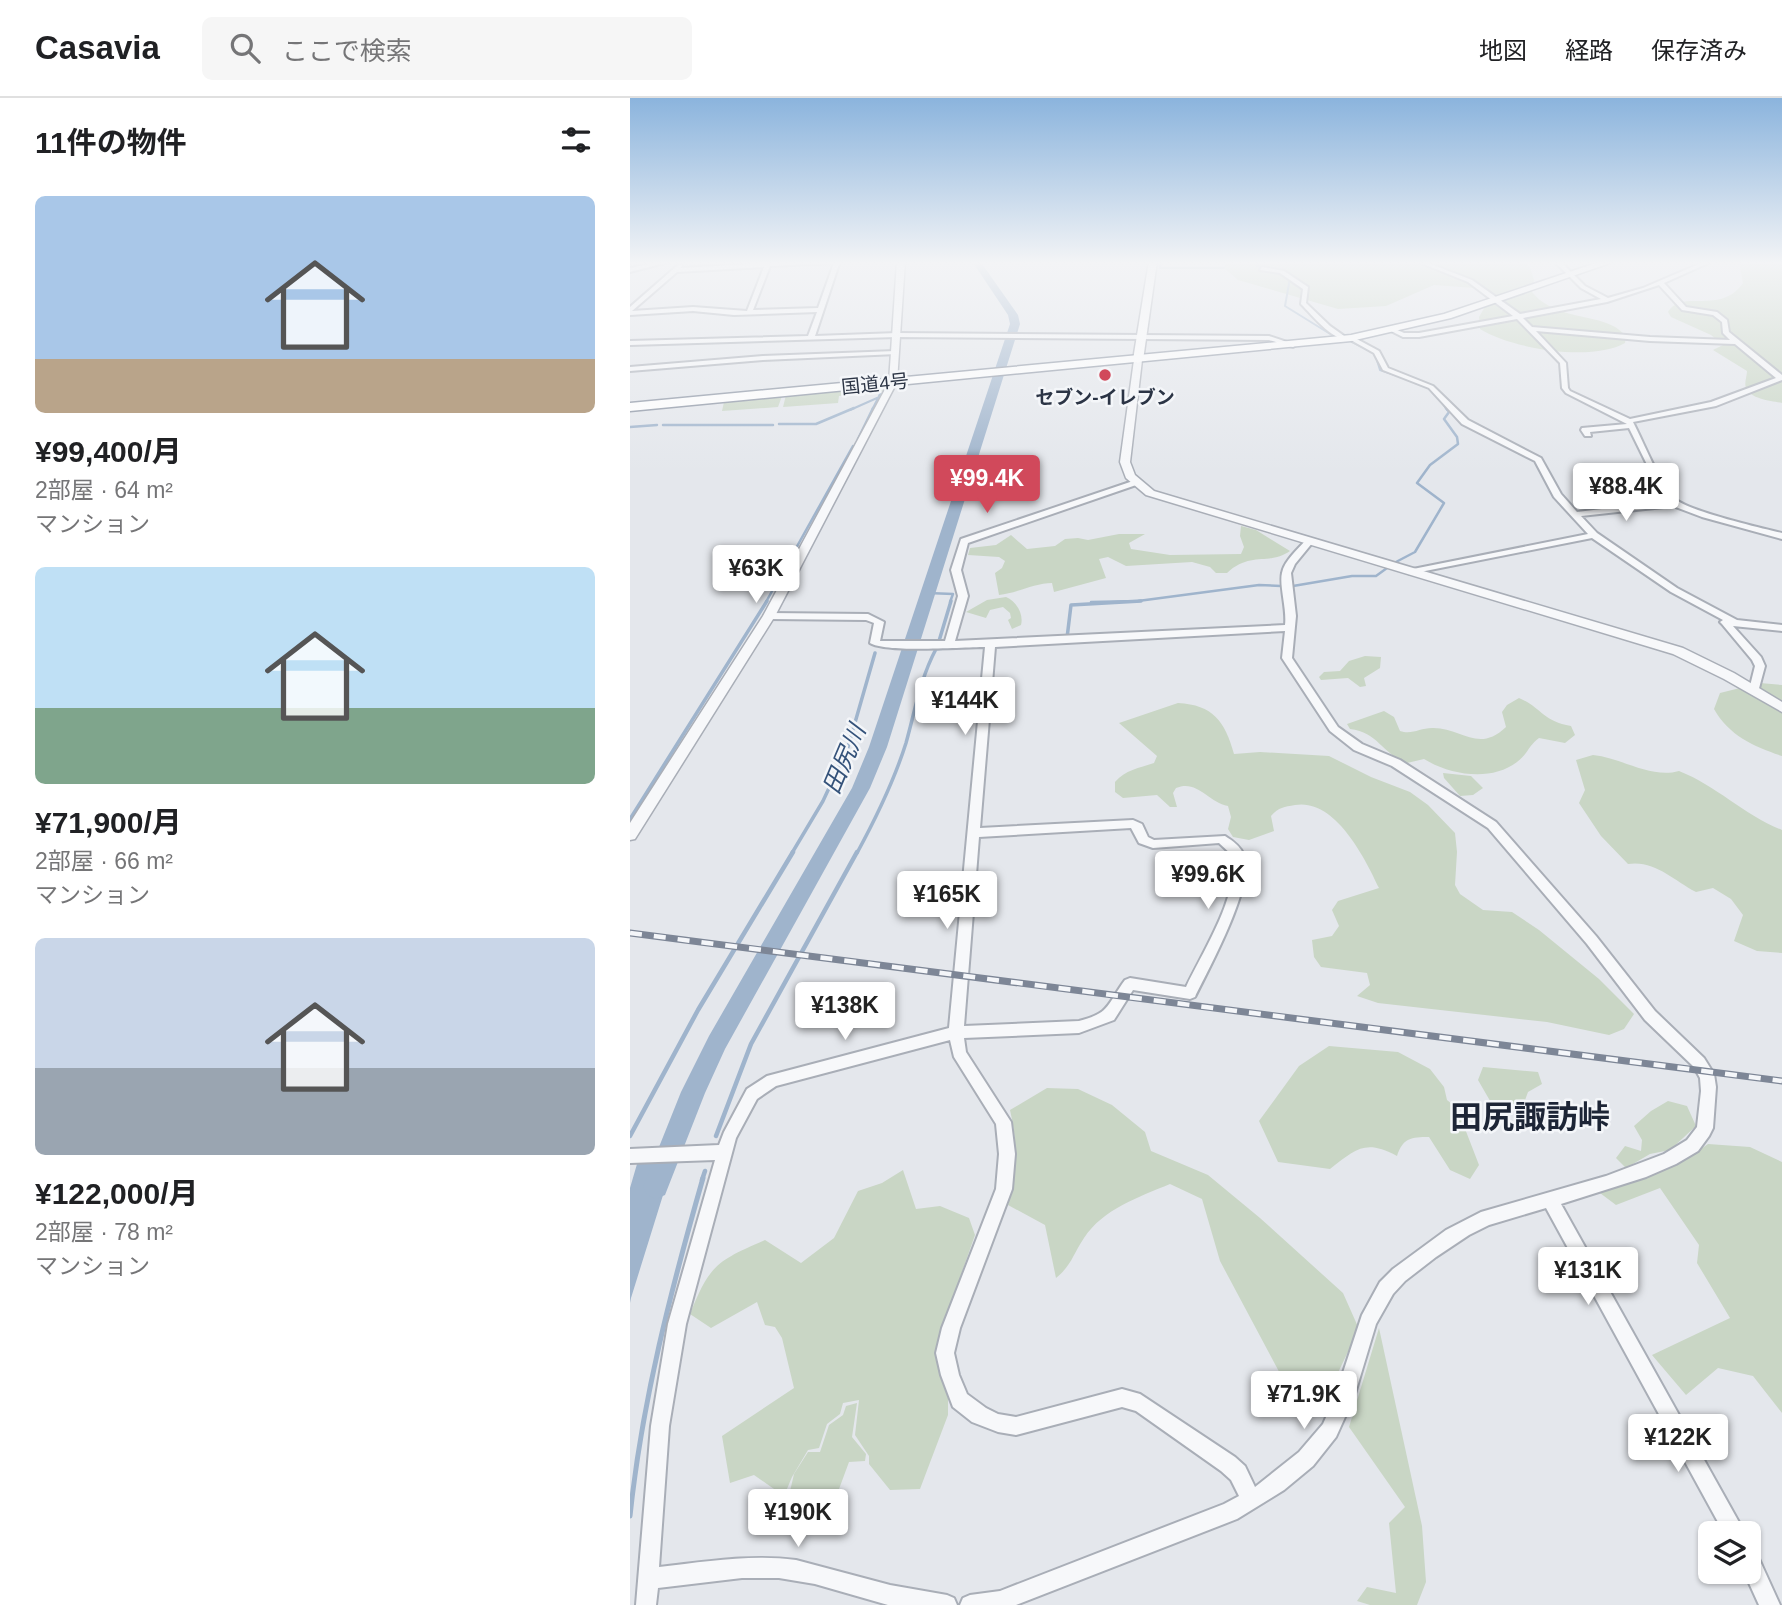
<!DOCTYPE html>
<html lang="ja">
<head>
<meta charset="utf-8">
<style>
	:root { --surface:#fff; --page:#f6f6f6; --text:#202124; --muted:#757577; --line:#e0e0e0; --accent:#d1495b }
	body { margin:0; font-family:Arial,"Noto Sans JP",sans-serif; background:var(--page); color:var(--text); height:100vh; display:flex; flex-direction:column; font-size:26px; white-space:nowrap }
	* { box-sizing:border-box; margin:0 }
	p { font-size:23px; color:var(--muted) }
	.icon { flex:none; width:38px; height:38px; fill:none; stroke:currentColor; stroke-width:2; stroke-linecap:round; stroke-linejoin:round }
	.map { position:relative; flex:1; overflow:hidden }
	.panel { display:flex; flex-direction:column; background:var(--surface); width:630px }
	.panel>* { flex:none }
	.fabs { position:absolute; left:1068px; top:1423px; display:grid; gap:14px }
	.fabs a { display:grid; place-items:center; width:63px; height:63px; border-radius:10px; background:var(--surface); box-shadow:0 2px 5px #0004; font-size:35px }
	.price { position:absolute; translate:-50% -60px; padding:0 16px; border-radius:7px; background:#fff; color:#222; font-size:23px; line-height:46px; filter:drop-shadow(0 2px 4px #0008) }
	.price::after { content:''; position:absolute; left:50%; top:42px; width:21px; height:16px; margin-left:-10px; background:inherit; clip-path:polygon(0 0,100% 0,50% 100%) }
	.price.on { background:var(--accent); color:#fff }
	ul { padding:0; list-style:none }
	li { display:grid; align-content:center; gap:14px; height:371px; padding:0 35px }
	li span { display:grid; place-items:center; height:217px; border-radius:10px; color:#555 }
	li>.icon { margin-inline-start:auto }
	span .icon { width:126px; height:126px; fill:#fffc; stroke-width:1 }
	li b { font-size:30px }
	h2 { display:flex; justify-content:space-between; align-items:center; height:84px; padding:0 35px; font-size:30px }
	header { display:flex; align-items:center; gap:42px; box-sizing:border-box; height:98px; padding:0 35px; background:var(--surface); border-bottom:2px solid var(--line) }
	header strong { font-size:33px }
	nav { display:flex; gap:38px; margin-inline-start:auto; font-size:24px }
	.search { width:490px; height:63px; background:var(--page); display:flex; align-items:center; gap:18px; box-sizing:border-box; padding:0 24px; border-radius:10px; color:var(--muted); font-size:26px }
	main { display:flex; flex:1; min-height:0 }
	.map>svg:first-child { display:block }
	.green { fill:#c9d6c5 }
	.water { fill:#9fb4cc }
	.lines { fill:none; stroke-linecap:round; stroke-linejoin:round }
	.stream-far4 { stroke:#9fb4cc; stroke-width:2 }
	.stream-far3 { stroke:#9fb4cc; stroke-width:2.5 }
	.stream-far2 { stroke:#9fb4cc; stroke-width:3.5 }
	.stream-far1 { stroke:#9fb4cc; stroke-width:4.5 }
	.stream { stroke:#9fb4cc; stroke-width:5 }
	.river { fill:#9fb4cc; fill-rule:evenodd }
	.minor-casing { stroke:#a9aeb7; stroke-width:4 }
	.tertiary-casing { stroke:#a9aeb7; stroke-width:3 }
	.secondary-casing { stroke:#a9aeb7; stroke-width:3 }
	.trunk-casing { stroke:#8b94a3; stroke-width:3 }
	.minor { fill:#f7f8fa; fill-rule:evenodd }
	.tertiary { fill:#f7f8fa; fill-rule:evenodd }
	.secondary { fill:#fff; fill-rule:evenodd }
	.trunk { fill:#fff; fill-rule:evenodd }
	.rail-casing { stroke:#7d8696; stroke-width:7 }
	.rail { stroke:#f4f6f9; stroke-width:4.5; stroke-dasharray:12; stroke-linecap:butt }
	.poi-dot { fill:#d1495b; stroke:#f4f6f9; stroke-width:2.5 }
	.labels { text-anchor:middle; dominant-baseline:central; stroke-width:5; stroke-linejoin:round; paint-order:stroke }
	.far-street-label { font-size:19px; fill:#2b3445; stroke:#f4f6f9 }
	.far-poi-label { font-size:19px; font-weight:bold; fill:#2b3445; stroke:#f4f6f9 }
	.water-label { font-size:24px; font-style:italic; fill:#34527a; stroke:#f4f6f9 }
	.near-quarter-label { font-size:32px; font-weight:bold; fill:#1d2536; stroke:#f4f6f9 }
</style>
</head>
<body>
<header>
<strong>Casavia</strong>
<div class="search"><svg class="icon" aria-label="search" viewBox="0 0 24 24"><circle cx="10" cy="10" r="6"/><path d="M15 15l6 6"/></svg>ここで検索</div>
<nav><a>地図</a><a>経路</a><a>保存済み</a></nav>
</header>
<main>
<section class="panel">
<h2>11件の物件<svg class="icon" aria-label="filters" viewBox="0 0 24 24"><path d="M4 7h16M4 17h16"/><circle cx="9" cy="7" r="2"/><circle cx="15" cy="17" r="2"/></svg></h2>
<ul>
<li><span style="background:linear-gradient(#a9c7e8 75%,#b9a48a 0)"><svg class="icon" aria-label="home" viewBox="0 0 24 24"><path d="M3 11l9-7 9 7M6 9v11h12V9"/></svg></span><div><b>¥99,400/月</b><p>2部屋 · 64 m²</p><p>マンション</p></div></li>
<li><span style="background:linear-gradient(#bfe0f5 65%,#7fa58c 0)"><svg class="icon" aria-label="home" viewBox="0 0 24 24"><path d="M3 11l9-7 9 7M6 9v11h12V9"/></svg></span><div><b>¥71,900/月</b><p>2部屋 · 66 m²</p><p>マンション</p></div></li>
<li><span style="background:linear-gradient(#c9d6e8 60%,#9aa5b1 0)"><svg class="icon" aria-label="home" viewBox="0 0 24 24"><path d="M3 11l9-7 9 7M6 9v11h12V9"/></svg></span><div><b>¥122,000/月</b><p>2部屋 · 78 m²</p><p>マンション</p></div></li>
</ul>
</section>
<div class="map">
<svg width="1152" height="1507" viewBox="0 0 1152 1507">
	<rect width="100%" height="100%" fill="#e4e7ec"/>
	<!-- green -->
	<path class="green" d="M 599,163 L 890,163 L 900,169 L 904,182 L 902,194 C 928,226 979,213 996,239 L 995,245 C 962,264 882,251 850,231 L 849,219 L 860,200 L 845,190 L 804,187 L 756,208 L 708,211 L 608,182 L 593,169 Z
		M 1109,163 L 1152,163 L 1152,305 C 1142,303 1120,301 1116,290 C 1114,285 1117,278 1117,273 L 1083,252 L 1093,247 L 1081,237 L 1041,219 L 1038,214 C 1053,190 1090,218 1113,185 Z
		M 244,289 L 254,293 L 209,298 L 208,305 L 153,309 L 156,297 Z
		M 152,298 L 148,309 L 92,313 L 94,304 Z
		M 611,428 L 626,432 L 660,453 C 638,468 621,453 597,475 L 586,475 L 580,469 L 562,464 L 496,468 L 478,459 L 469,461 L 476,480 L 424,494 L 422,485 C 405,485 387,495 369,497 L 365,475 L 372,470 L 375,463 L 369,459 L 338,457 L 340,450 L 366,447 L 381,437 L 397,451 L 425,448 L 435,441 L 448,440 L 458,442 L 489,436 L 515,436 L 499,445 L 501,451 L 540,457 L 611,456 L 614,449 L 610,438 Z
		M 376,499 C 386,503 394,516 391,527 L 382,531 L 378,522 L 381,520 L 380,515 L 373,509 L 360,512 L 356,520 L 336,514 L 357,502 Z
		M 735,558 L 751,559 L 750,570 L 734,580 L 736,588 L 730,589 L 718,580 L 691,582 L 689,579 L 694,574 L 710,573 L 719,563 Z
		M 1130,585 L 1152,587 L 1152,658 C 1125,649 1099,638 1084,611 L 1090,595 Z
		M 889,600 C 911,609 912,623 941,628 L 945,637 L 935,645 L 909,640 C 899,647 897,657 887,664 C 861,684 820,677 794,661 L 777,665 C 751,655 748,634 720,631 L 717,626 L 754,613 L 764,619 L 770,633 C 782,637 790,630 802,630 C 831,629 848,656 876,629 L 872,614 L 877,607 Z
		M 548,605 C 583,607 595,623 604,656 L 630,654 L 699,658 L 741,679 L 780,694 L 798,707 L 825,735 L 827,754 L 825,787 L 830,796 L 853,812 L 882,814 L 909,832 L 969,881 L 1004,916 L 994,931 L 979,937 L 917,924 L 748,905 L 727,898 L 740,887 L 737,875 L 691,869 L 684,859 L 682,842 L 702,838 L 709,828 L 702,812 L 708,803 L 749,790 C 735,760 705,700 665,707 C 654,709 649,709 641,718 L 644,733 L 619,742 L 603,739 L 598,731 L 601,719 L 598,708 C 578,704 567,681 546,690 L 543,695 L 547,709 L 540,709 L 527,697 L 493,700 L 485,694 L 485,684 C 495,672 509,670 524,665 L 527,658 L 489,625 Z
		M 963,657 C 992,660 1021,681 1049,673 C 1087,688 1114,717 1152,732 L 1152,855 L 1127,853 L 1104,843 L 1113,817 L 1101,801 L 1083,790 L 1066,794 C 1043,782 1025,762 998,766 L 971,738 L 949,705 L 955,692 L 946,662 Z
		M 813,675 L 841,678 L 853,690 L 843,697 L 830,698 L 814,680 Z
		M 699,948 L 768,954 L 800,971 L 814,989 L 817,1002 L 827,1010 L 849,1067 L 840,1081 L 820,1072 L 799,1039 C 781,1039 773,1040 767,1058 C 735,1041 726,1051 700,1071 L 648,1064 L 629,1023 L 669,968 Z
		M 853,969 L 908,974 L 912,986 L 898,994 L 894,1005 L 863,1008 L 848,982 Z
		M 417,990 L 448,991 L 482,1007 L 515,1034 L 521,1053 L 578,1077 L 630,1120 L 713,1195 L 729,1231 L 689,1314 L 654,1283 L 590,1163 L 572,1101 L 540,1086 C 509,1099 473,1111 454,1140 C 443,1156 442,1167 426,1180 L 415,1127 L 378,1107 C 387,1074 388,1045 380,1012 Z
		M 1038,1003 L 1057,1008 L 1066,1028 L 1040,1052 L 1020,1056 L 996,1070 L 986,1060 L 995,1048 L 1011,1053 L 1012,1042 L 1004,1028 L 1021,1013 Z
		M 1078,1046 L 1120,1049 L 1152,1064 L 1152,1315 L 1123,1278 L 1088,1270 L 1056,1297 L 1022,1257 L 1100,1220 L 1067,1165 L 1069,1147 L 1030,1090 L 986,1107 L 970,1095 L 1054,1063 Z
		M 273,1072 L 286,1111 L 310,1108 L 339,1120 L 345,1137 L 310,1237 L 308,1255 L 318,1289 L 318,1317 L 290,1391 L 260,1392 L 239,1366 L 239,1358 L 225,1337 L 229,1302 L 213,1305 L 210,1316 L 197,1326 L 189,1350 L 178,1352 L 162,1379 L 154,1398 L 124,1377 L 100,1385 L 92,1338 L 164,1290 L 152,1240 L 145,1229 L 135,1227 L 127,1204 L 81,1230 L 60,1216 C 80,1166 87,1163 135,1142 L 171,1165 L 204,1140 L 228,1093 L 252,1085 Z
		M 749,1230 L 792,1428 L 796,1484 L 787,1507 L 740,1507 L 727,1503 L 737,1489 L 766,1495 L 759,1425 L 775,1409 L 719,1329 Z
		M 227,1305 L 222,1339 L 236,1356 L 235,1363 L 219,1364 L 202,1410 L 155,1415 L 164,1376 L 178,1354 L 190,1354 L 199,1327 L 213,1317 L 216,1308 Z"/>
	<!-- water -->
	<path class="water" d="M 43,1065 L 1,1200 L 0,1205 L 0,1090 L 7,1066 Z"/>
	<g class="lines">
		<!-- stream-far4 -->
		<path class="stream-far4" d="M 531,163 L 530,170 L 594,170
			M 627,163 L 627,168 L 635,170
			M 660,180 L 655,208 L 705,239
			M 722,244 L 739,252
			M 745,256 L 750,272 L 777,281
			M 810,301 L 817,312
			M 220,312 L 247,300
			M 242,312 L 250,296"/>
		<!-- stream-far3 -->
		<path class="stream-far3" d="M 149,326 L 186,326 L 224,310
			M 33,327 L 143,327
			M 0,329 L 27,327
			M 228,341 L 243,310
			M 764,465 L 785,454 L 814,405 L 787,385 L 800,367 L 828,346 L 827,339 L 814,321 L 819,314 L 816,310
			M 663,488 L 722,478 L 746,478 L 757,470
			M 298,495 L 323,496 L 320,504
			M 136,504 L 223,348
			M 461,504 L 508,503 L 629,487 L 651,488"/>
		<!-- stream-far2 -->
		<path class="stream-far2" d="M 437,540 L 441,507 L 511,503
			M 309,543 L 321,503
			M 0,721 L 137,503
			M 162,755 L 193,703 L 218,649 L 245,555
			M 227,755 C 246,720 264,683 276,645 C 285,613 290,581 306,551 L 332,548"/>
		<!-- stream-far1 -->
		<path class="stream-far1" d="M 0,1038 L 68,912 L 163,754
			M 86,1038 L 121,946 L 227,754
			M 72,1082 L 75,1073"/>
		<!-- stream -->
		<path class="stream" d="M 0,1418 C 12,1303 41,1192 73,1080"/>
		<!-- river -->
		<path class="river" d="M 342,163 L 350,163 L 388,217 L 390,226 L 257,649 L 240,690 L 95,951 L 75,995 L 35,1097 L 26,1101 L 17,1097 L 13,1089 L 51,994 L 79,938 L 222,690 L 239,649 L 380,226 L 378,217 Z"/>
		<defs>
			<path id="minor" d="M 33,163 L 42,163 L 0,174 L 0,170 Z
				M 136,163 L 142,163 L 141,165 L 210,163 L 185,238 L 267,235 L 639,238 L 666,247 L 663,249 L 639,242 L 267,239 L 0,247 L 0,243 L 178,238 L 187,214 L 104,217 L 63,213 L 0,217 L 0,209 L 48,167 L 52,167 L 51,170 L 135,165 ZM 204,165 L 188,210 L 123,212 L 140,168 ZM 134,169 L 117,213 L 63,209 L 2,213 L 47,174 Z
				M 786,163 L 793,163 L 842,182 L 890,216 L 971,201 L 951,190 L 924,163 L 930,163 L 955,188 L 978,200 L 1013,190 L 1076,163 L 1083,163 L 1034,185 L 1056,209 L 1087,214 L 1097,222 L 1099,234 L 1152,277 L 1152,282 L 1086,308 L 1003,324 C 1014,345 1029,384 1044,400 C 1057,413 1131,430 1152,435 L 1152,441 L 1072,419 L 1043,408 L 951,418 L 967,435 L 1047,490 L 1107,522 L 1152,527 L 1152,533 L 1103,528 L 1131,559 L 1135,568 L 1128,594 L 1120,594 L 1119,592 L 1125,568 L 1122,562 L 1092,526 L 1090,524 L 1093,522 L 1041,494 L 962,440 L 780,476 L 778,474 L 783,471 L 958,436 L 924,399 L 905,363 L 832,326 L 799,290 L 753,272 L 744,255 L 719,241 L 719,239 L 723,239 L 749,253 L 758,270 L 803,288 L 838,322 L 911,360 L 931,396 L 947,414 L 1038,403 L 1030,393 L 999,330 L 960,334 L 961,338 L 955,338 L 951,332 L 952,330 L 997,326 L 936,295 L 932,290 L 930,265 L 887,221 L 789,239 L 773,239 L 761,233 L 763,230 L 774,235 L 789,235 L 883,218 L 838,184 ZM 1029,187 L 1052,212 L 1083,217 L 1092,224 L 1093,235 L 1100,242 L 1020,239 L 902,229 L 893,220 L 977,204 ZM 906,233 L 1020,243 L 1105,246 L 1146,280 L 1081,304 L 1000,321 L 940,293 L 938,290 L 936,265 Z
				M 632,169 L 654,173 L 678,189 L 676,205 L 700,228 L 717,240 L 717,242 C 700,240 683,218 671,206 L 673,191 L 650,175 L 630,172 Z
				M 265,253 L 267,254 L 267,256 L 133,262 L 0,273 L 0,269 L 133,258 Z
				M 506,382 L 510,384 L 509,386 L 338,445 L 331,472 L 338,498 L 325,543 L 655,527 C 657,511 649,487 652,475 C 654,463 668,451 676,442 L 682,442 L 683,444 L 665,466 L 661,475 L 666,518 L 662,560 L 708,629 L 732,646 L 770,662 L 866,724 L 966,838 L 1025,913 L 1074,960 L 1084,976 L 1086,989 L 1083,1030 L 1079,1038 L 1068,1053 L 1046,1066 L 1016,1079 L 931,1106 L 1115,1435 L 1094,1435 L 916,1110 L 859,1127 L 839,1137 L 806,1159 L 775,1183 L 763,1196 L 746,1226 L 724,1299 L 706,1339 L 683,1368 L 654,1392 L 607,1421 L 386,1507 L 330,1507 L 333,1500 L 340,1497 L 370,1493 L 594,1406 L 609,1398 L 601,1382 L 591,1373 L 506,1313 L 492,1309 L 386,1337 L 368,1334 L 342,1324 L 323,1309 L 311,1277 L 306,1255 L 312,1230 L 366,1091 L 369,1056 L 366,1026 L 324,959 L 320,942 L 146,988 L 127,1001 L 106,1040 L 56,1226 L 39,1328 L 29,1469 C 75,1464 120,1456 166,1462 L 260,1487 L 317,1497 L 324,1500 L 327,1507 L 258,1507 L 185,1486 L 149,1480 L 112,1480 L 28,1490 L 26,1507 L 6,1507 L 21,1328 L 38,1226 L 85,1062 L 0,1065 L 0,1051 L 89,1047 L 94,1034 L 117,991 L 137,978 L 319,930 L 355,549 C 332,549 256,555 240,545 L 244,525 L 236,522 L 139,521 L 134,518 L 139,515 L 238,516 L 254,524 L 250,543 L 315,543 L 328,498 L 321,472 L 331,441 ZM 655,533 L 652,560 L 700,633 L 724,652 L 762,668 L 858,730 L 957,846 L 1015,922 L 1064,969 L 1070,980 L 1071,993 L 1067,1029 L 1057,1042 L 1034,1056 L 976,1078 L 851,1114 L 816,1132 L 763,1171 L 750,1184 L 732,1217 L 705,1299 L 693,1326 L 669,1354 L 625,1389 L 615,1368 L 605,1359 L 510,1296 L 492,1291 L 386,1319 L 368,1316 L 356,1310 L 337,1296 L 329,1277 L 324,1255 L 330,1230 L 382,1091 L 385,1056 L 381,1024 L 336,954 L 334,940 L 449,935 L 484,922 L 503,892 L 560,901 L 565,899 C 579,870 625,787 614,757 C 610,748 603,743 595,738 L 524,742 L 518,739 L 512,726 L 503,722 L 350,730 L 365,549 ZM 501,730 L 509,745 L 523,750 L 589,745 L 602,757 C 610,797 573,853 556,889 L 500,880 L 495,882 C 477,906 481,915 449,923 L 334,928 L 349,739 Z
				M 1118,1449 L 1125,1452 L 1150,1507 L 1129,1507 L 1114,1474 L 1118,1474 Z"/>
			<path id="tertiary" d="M 267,163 L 275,163 L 267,284 L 145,518 L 5,741 L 0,742 L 0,725 L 133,518 L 259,284 Z
				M 508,259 L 512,262 L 500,364 L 505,377 L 524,393 L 1053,550 L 1104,575 L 1152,604 L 1152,614 L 1094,581 L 1043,556 L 516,397 L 496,380 L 490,364 L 504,262 Z"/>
			<path id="secondary" d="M 519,163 L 527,163 L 513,262 L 508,265 L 503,262 Z"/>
			<path id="trunk" d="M 972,163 L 986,163 L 821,220 L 721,243 L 0,313 L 0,305 L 721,237 L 814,216 Z"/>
		</defs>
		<!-- minor casing -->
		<use href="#minor" class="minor-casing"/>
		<!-- tertiary casing -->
		<use href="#tertiary" class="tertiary-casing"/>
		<!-- secondary casing -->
		<use href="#secondary" class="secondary-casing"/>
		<!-- trunk casing -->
		<use href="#trunk" class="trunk-casing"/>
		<!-- minor -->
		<use href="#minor" class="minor"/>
		<!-- tertiary -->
		<use href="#tertiary" class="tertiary"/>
		<!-- secondary -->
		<use href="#secondary" class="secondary"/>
		<!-- trunk -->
		<use href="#trunk" class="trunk"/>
		<defs>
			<path id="rail" d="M 0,835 L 1152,983"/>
		</defs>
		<!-- rail casing -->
		<use href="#rail" class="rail-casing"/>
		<!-- rail -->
		<use href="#rail" class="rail"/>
	</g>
	<!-- sky -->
	<linearGradient id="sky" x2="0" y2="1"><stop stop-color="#8bb4dd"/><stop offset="0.44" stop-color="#f3f4f6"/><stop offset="1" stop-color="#f3f4f6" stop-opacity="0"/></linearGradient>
	<rect width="1152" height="374" fill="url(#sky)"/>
	<!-- markers -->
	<circle class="poi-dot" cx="475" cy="277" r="7"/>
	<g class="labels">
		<!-- far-street labels -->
		<g class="far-street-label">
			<text transform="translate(245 286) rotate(-6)">国道4号</text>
		</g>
		<!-- far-poi labels -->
		<g class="far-poi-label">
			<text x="475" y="299">セブン-イレブン</text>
		</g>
		<!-- water labels -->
		<g class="water-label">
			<text transform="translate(214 661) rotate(-67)">田尻川</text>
		</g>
		<!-- near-quarter labels -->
		<g class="near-quarter-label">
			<text x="900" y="1019">田尻諏訪峠</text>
		</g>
	</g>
</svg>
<div class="fabs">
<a><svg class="icon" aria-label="layers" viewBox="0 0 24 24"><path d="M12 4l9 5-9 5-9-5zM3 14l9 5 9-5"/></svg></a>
</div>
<b class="price on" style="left:357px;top:417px">¥99.4K</b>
<b class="price" style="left:996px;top:425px">¥88.4K</b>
<b class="price" style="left:126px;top:507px">¥63K</b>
<b class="price" style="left:335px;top:639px">¥144K</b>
<b class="price" style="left:578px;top:813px">¥99.6K</b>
<b class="price" style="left:317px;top:833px">¥165K</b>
<b class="price" style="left:215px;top:944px">¥138K</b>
<b class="price" style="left:958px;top:1209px">¥131K</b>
<b class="price" style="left:674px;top:1333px">¥71.9K</b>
<b class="price" style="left:1048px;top:1376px">¥122K</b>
<b class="price" style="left:168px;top:1451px">¥190K</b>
</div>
</main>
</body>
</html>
